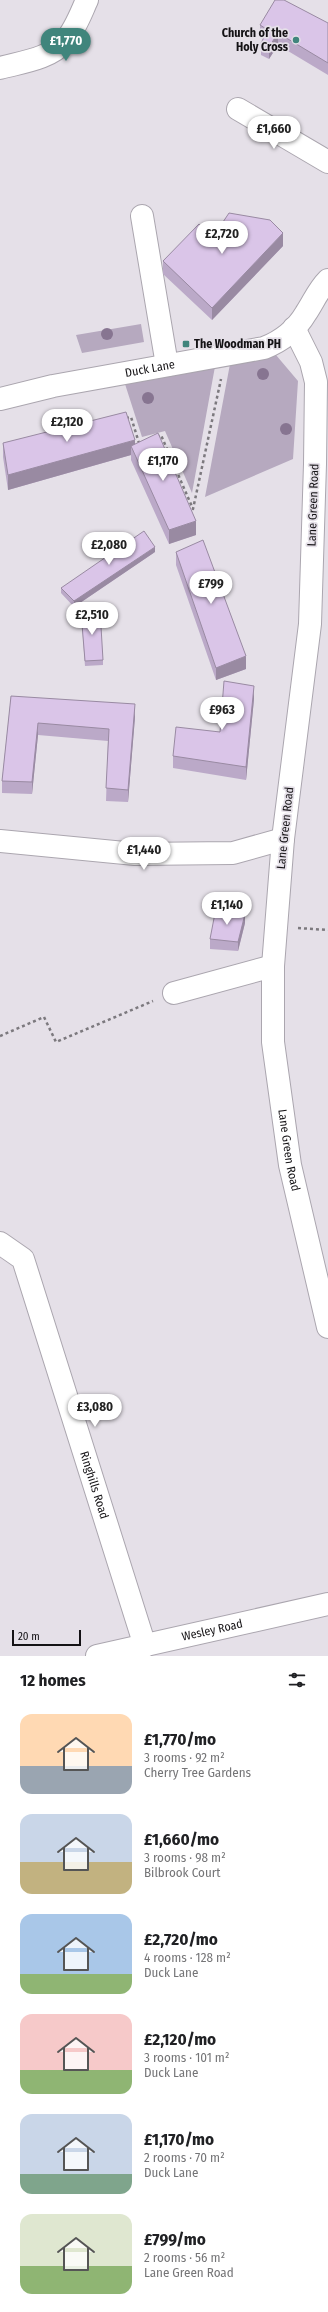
<!DOCTYPE html>
<html lang="en">
<head>
<meta charset="utf-8">
<style>
	:root { --surface:#fff; --page:#f2f2f2; --text:#202124; --muted:#757577; --accent:#40857c }
	body { margin:0; font-family:"Fira Sans Condensed",sans-serif; background:var(--page); color:var(--text); height:100vh; display:flex; flex-direction:column; font-size:15px; white-space:nowrap }
	* { box-sizing:border-box; margin:0 }
	p { font-size:13px; color:var(--muted) }
	.icon { flex:none; width:22px; height:22px; fill:none; stroke:currentColor; stroke-width:2; stroke-linecap:round; stroke-linejoin:round }
	.map { position:relative; height:1656px; overflow:hidden }
	.drawer { display:flex; flex-direction:column; background:var(--surface); flex:1 }
	.drawer>* { flex:none }
	.scale { position:absolute; left:12px; bottom:10px; width:69px; box-sizing:border-box; padding-left:4px; border:2px solid #141215; border-top:0; font-size:11px; line-height:14px; white-space:nowrap; color:#141215; -webkit-text-stroke:3px #e5e0e8; paint-order:stroke }
	.price { position:absolute; translate:-50% -34px; padding:0 9px; border-radius:14px; background:#fff; color:#222; font-size:13px; line-height:26px; filter:drop-shadow(0 1px 2px #0008) }
	.price::after { content:''; position:absolute; left:50%; top:24px; width:12px; height:9px; margin-left:-6px; background:inherit; clip-path:polygon(0 0,100% 0,50% 100%) }
	.price.current { background:var(--accent); color:#fff }
	ul { padding:0; list-style:none }
	li { display:flex; align-items:center; gap:12px; height:100px; padding:0 20px }
	li span { display:grid; place-items:center; flex:none; width:112px; height:80px; border-radius:12px; color:#555 }
	li>.icon { margin-inline-start:auto }
	span .icon { width:48px; height:48px; fill:#fffc; stroke-width:1 }
	li b { font-size:17px }
	h2 { display:flex; justify-content:space-between; align-items:center; height:48px; padding:0 20px; font-size:17px }
	.map>svg:first-child { display:block }
	.green { fill:#b6a9bf }
	.lines { fill:none; stroke-linecap:round; stroke-linejoin:round }
	.minor-casing { stroke:#aba6af; stroke-width:24 }
	.path { stroke:#7c797e; stroke-width:2.5; stroke-dasharray:3 3; stroke-linecap:butt }
	.minor { stroke:#fff; stroke-width:22 }
	.tree { fill:#877591 }
	.wall { fill:#bba9c8 }
	.shaded-wall { fill:#998aa2 }
	.building { fill:#dac5e8; stroke:#998aa2 }
	.poi-dot { fill:#40857c; stroke:#e5e0e8; stroke-width:1.5 }
	.labels { text-anchor:middle; dominant-baseline:central; stroke-width:3.5; stroke-linejoin:round; paint-order:stroke }
	.poi-label { font-size:12px; font-weight:bold; fill:#141215; stroke:#e5e0e8; text-anchor:end }
	.street-label { font-size:12px; fill:#141215; stroke:#e5e0e8 }
</style>
</head>
<body>
<div class="map">
<svg width="328" height="1656" viewBox="0 0 328 1656">
	<rect width="100%" height="100%" fill="#e5e0e8"/>
	<!-- green -->
	<path class="green" d="M 141,324 L 144,342 L 82,353 L 76,335 Z
		M 276,355 L 298,381 L 293,459 L 205,497 L 230,364 Z
		M 216,361 L 192,493 L 165,431 L 142,437 L 125,384 Z"/>
	<g class="lines">
		<defs>
			<g id="minor">
				<path d="M 0,68 C 22,62 50,59 65,41 C 75,30 81,13 87,0"/>
				<path d="M 238,109 L 328,162"/>
				<path d="M 142,216 L 167,365"/>
				<path id="s1" d="M 294,328 L 311,362 L 316,382 L 315,464 L 310,624 L 283,839 L 273,966 L 273,1042 L 290,1165 L 328,1327"/>
				<path id="s2" d="M 0,399 L 53,386 L 264,348 C 282,341 296,330 306,313 C 314,301 318,290 328,280"/>
				<path d="M 0,841 L 135,854 L 233,853 L 283,839"/>
				<path d="M 174,993 L 273,966"/>
				<path id="s3" d="M 0,1243 L 23,1259 L 145,1646"/>
				<path id="s4" d="M 97,1656 L 328,1604"/>
			</g>
		</defs>
		<!-- minor casing -->
		<use href="#minor" class="minor-casing"/>
		<!-- path -->
		<path class="path" d="M 126,418 L 131,417 L 139,443
			M 157,437 L 161,435 L 193,509 L 221,379
			M 298,928 L 328,930
			M 0,1036 L 44,1017 L 56,1042 L 153,1001"/>
		<!-- minor -->
		<use href="#minor" class="minor"/>
	</g>
	<!-- trees -->
	<g class="tree">
		<circle cx="107" cy="334" r="6"/>
		<circle cx="263" cy="374" r="6"/>
		<circle cx="148" cy="398" r="6"/>
		<circle cx="286" cy="429" r="6"/>
	</g>
	<!-- wall -->
	<path class="wall" d="M 328,23 L 328,75 L 278,45 L 269,59 L 261,55 L 261,43 L 263,39 L 260,37 L 260,25 Z
		M 213,237 L 283,246 L 212,320 L 163,274 L 163,261 Z
		M 3,443 L 135,444 L 196,535 L 169,544 L 131,460 L 131,455 L 8,490 L 3,457 Z
		M 155,552 L 74,607 L 61,593 L 61,588 Z
		M 176,552 L 246,669 L 216,680 L 176,565 Z
		M 81,612 L 103,660 L 103,665 L 85,666 Z
		M 11,696 L 135,717 L 128,802 L 106,801 L 108,741 L 38,735 L 32,794 L 2,793 L 2,781 Z
		M 254,699 L 246,780 L 173,768 L 173,756 L 220,732 Z
		M 245,923 L 238,951 L 210,949 L 210,939 Z"/>
	<!-- shaded-wall -->
	<path class="shaded-wall" d="M 278,33 L 278,45 L 269,59 L 269,47 Z
		M 283,233 L 283,246 L 212,320 L 212,308 Z
		M 135,440 L 135,454 L 131,446 L 131,455 L 8,490 L 8,475 Z
		M 196,521 L 196,535 L 169,544 L 169,530 Z
		M 155,547 L 155,552 L 74,607 L 74,601 Z
		M 246,656 L 246,669 L 216,680 L 216,668 Z
		M 254,686 L 254,699 L 246,780 L 246,767 Z
		M 135,704 L 135,717 L 128,802 L 128,790 Z
		M 38,723 L 38,735 L 32,794 L 32,782 Z
		M 245,914 L 245,923 L 238,951 L 238,942 Z"/>
	<!-- building -->
	<path class="building" d="M 275,0 L 284,0 L 328,23 L 328,63 L 278,33 L 269,47 L 261,43 L 268,30 L 260,25 Z
		M 229,213 L 270,220 L 283,233 L 212,308 L 163,261 L 199,224 L 213,237 Z
		M 126,412 L 135,440 L 8,475 L 3,443 Z
		M 158,433 L 196,521 L 169,530 L 131,446 Z
		M 144,531 L 155,547 L 74,601 L 61,588 Z
		M 203,540 L 246,656 L 216,668 L 176,552 Z
		M 100,610 L 103,660 L 85,661 L 81,612 Z
		M 224,681 L 254,686 L 246,767 L 173,756 L 176,727 L 220,732 Z
		M 11,696 L 135,704 L 128,790 L 106,788 L 109,729 L 38,723 L 32,782 L 2,781 Z
		M 216,908 L 245,914 L 238,942 L 210,939 Z"/>
	<!-- markers -->
	<g class="poi-dot">
		<circle cx="296" cy="40" r="4"/>
		<rect x="182" y="340" width="8" height="8" rx="2"/>
	</g>
	<g class="labels">
		<!-- poi labels -->
		<g class="poi-label">
			<text x="288" y="33">Church of the<tspan x="288" dy="14">Holy Cross</tspan></text>
			<text x="194" y="344" text-anchor="start">The Woodman PH</text>
		</g>
		<!-- street labels -->
		<g class="street-label">
			<text stroke="none"><textPath href="#s2" startOffset="153">Duck Lane</textPath></text>
			<text transform="translate(313 505) rotate(-88)">Lane Green Road</text>
			<text transform="translate(285 828) rotate(-84)">Lane Green Road</text>
			<text stroke="none"><textPath href="#s1" startOffset="830">Lane Green Road</textPath></text>
			<text stroke="none"><textPath href="#s3" startOffset="265">Ringhills Road</textPath></text>
			<text stroke="none"><textPath href="#s4" startOffset="118">Wesley Road</textPath></text>
		</g>
	</g>
</svg>
<div class="scale">20 m</div>
<b class="price current" style="left:66px;top:62px">£1,770</b>
<b class="price" style="left:274px;top:150px">£1,660</b>
<b class="price" style="left:222px;top:255px">£2,720</b>
<b class="price" style="left:67px;top:443px">£2,120</b>
<b class="price" style="left:163px;top:482px">£1,170</b>
<b class="price" style="left:109px;top:566px">£2,080</b>
<b class="price" style="left:211px;top:605px">£799</b>
<b class="price" style="left:92px;top:636px">£2,510</b>
<b class="price" style="left:222px;top:731px">£963</b>
<b class="price" style="left:144px;top:871px">£1,440</b>
<b class="price" style="left:227px;top:926px">£1,140</b>
<b class="price" style="left:95px;top:1428px">£3,080</b>
</div>
<section class="drawer">
<h2>12 homes<svg class="icon" aria-label="filters" viewBox="0 0 24 24"><path d="M4 7h16M4 17h16"/><circle cx="9" cy="7" r="2"/><circle cx="15" cy="17" r="2"/></svg></h2>
<ul>
<li><span style="background:linear-gradient(#ffd9b3 65%,#9aa5b1 0)"><svg class="icon" aria-label="home" viewBox="0 0 24 24"><path d="M3 11l9-7 9 7M6 9v11h12V9"/></svg></span><div><b>£1,770/mo</b><p>3 rooms · 92 m²</p><p>Cherry Tree Gardens</p></div></li>
<li><span style="background:linear-gradient(#c9d6e8 60%,#c2b280 0)"><svg class="icon" aria-label="home" viewBox="0 0 24 24"><path d="M3 11l9-7 9 7M6 9v11h12V9"/></svg></span><div><b>£1,660/mo</b><p>3 rooms · 98 m²</p><p>Bilbrook Court</p></div></li>
<li><span style="background:linear-gradient(#a9c7e8 75%,#8fb573 0)"><svg class="icon" aria-label="home" viewBox="0 0 24 24"><path d="M3 11l9-7 9 7M6 9v11h12V9"/></svg></span><div><b>£2,720/mo</b><p>4 rooms · 128 m²</p><p>Duck Lane</p></div></li>
<li><span style="background:linear-gradient(#f6c9c9 70%,#8fb573 0)"><svg class="icon" aria-label="home" viewBox="0 0 24 24"><path d="M3 11l9-7 9 7M6 9v11h12V9"/></svg></span><div><b>£2,120/mo</b><p>3 rooms · 101 m²</p><p>Duck Lane</p></div></li>
<li><span style="background:linear-gradient(#c9d6e8 75%,#7fa58c 0)"><svg class="icon" aria-label="home" viewBox="0 0 24 24"><path d="M3 11l9-7 9 7M6 9v11h12V9"/></svg></span><div><b>£1,170/mo</b><p>2 rooms · 70 m²</p><p>Duck Lane</p></div></li>
<li><span style="background:linear-gradient(#dfe7d0 65%,#8fb573 0)"><svg class="icon" aria-label="home" viewBox="0 0 24 24"><path d="M3 11l9-7 9 7M6 9v11h12V9"/></svg></span><div><b>£799/mo</b><p>2 rooms · 56 m²</p><p>Lane Green Road</p></div></li>
</ul>
</section>
</body>
</html>
